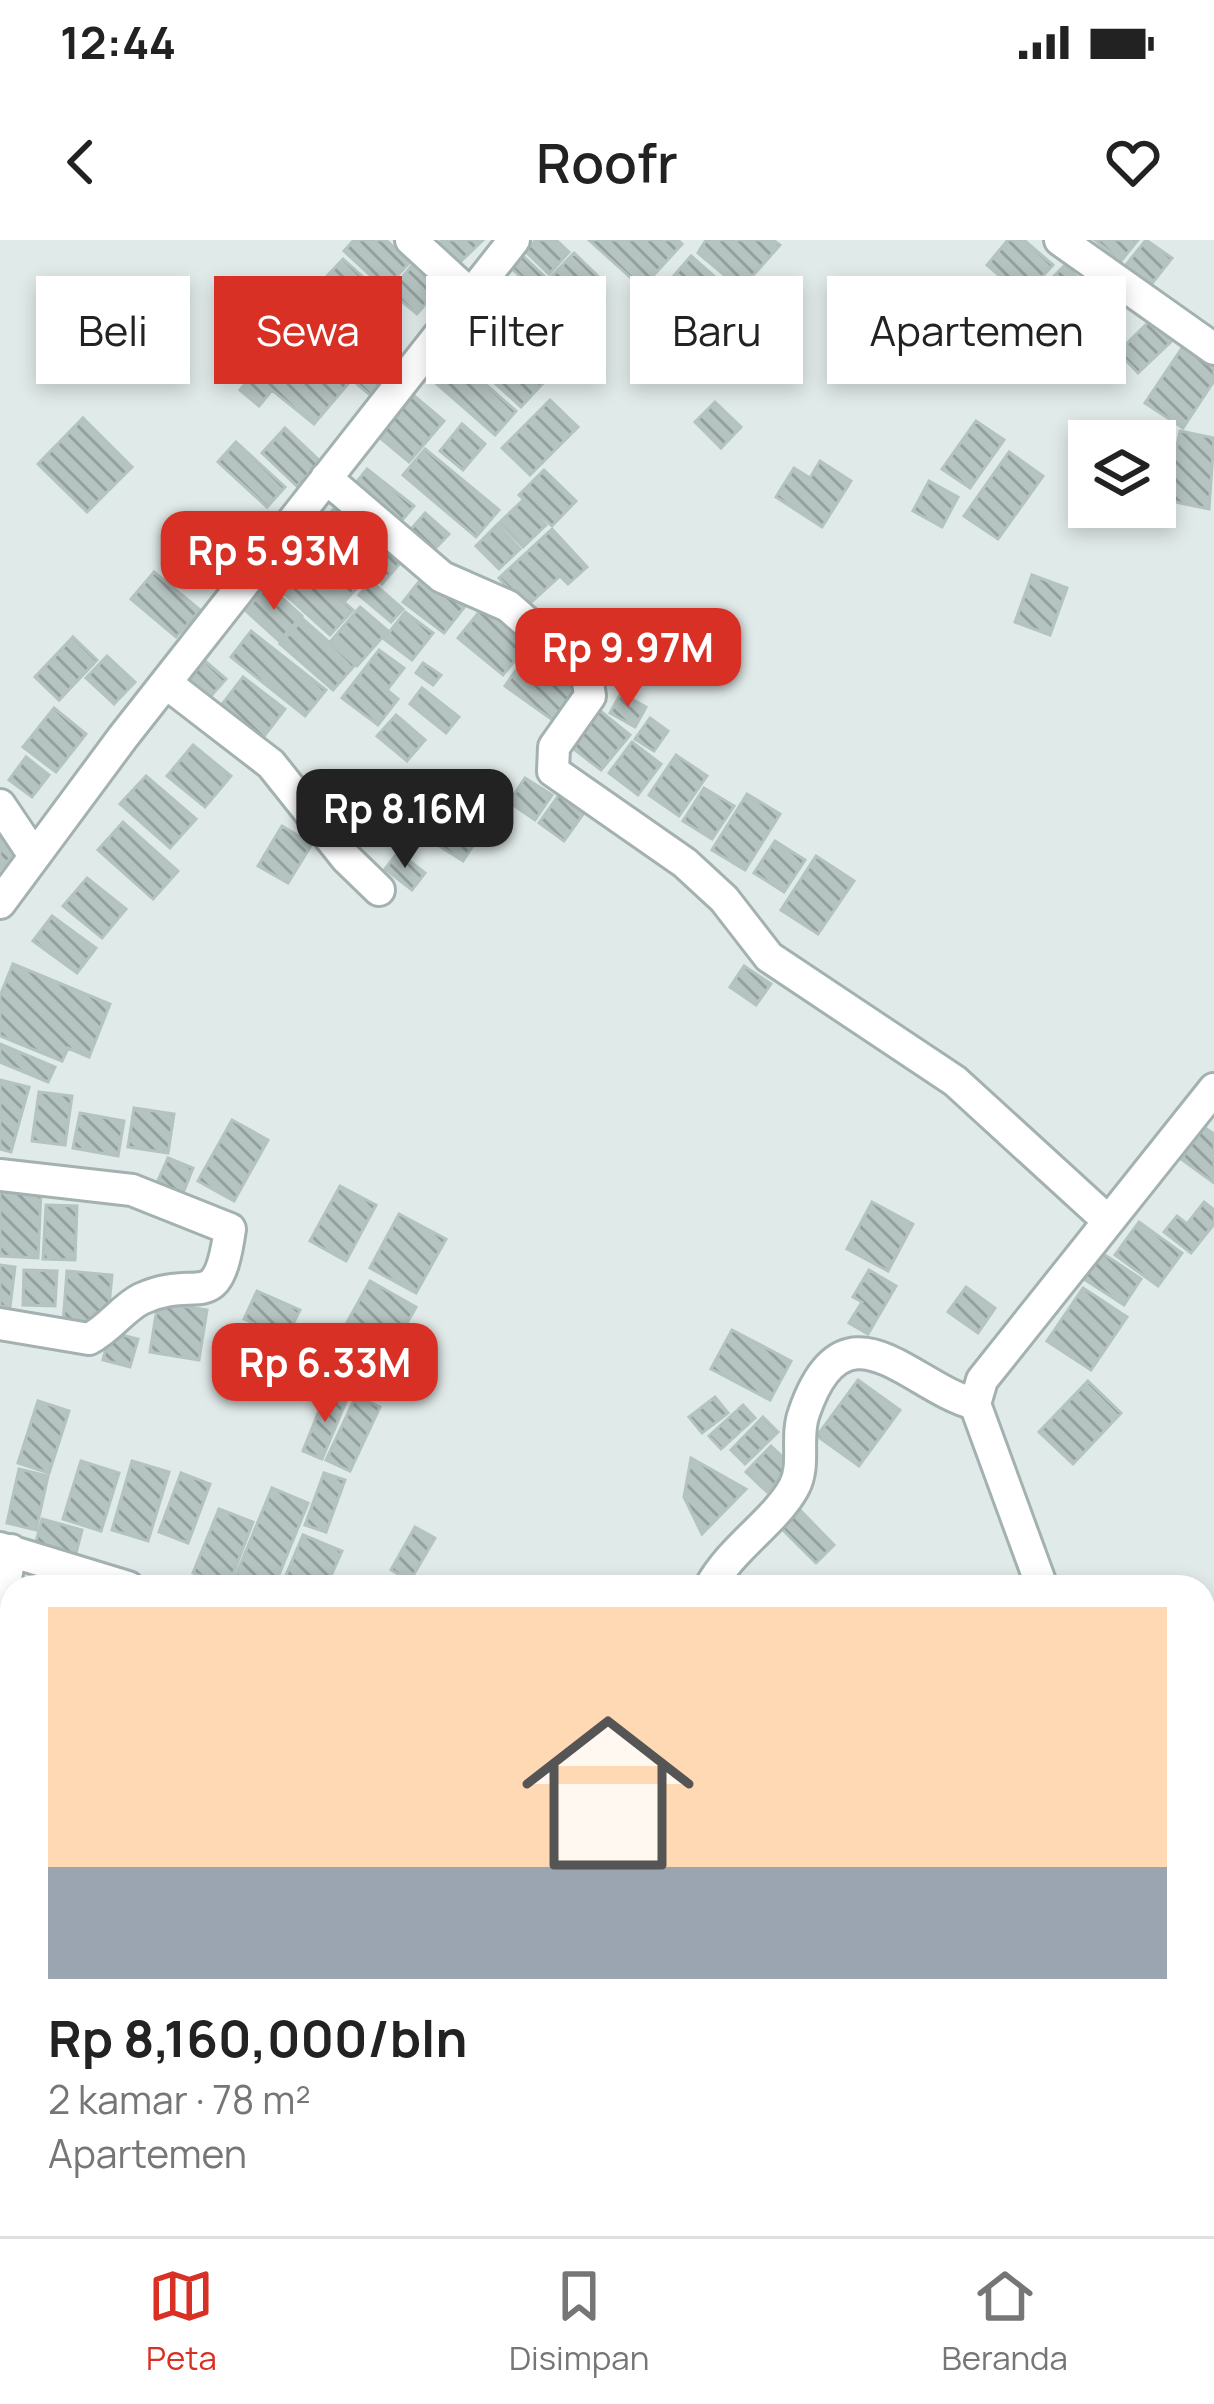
<!DOCTYPE html>
<html lang="id">
<head>
<meta charset="utf-8">
<style>
	:root { --surface:#fff; --page:#f2f2f2; --text:#222; --muted:#767676; --line:#e0e0e0; --accent:#d93025 }
	body { margin:0; font-family:Manrope,sans-serif; background:var(--page); color:var(--text); height:100vh; display:flex; flex-direction:column; font-size:45px; white-space:nowrap }
	* { box-sizing:border-box; margin:0 }
	p { font-size:39px; color:var(--muted) }
	.icon { flex:none; width:66px; height:66px; fill:none; stroke:currentColor; stroke-width:2; stroke-linecap:round; stroke-linejoin:round }
	.map { position:relative; flex:1; overflow:hidden }
	.panel { position:absolute; left:0px; top:1335px; width:1215px; height:663px; display:flex; flex-direction:column; background:var(--surface); border-radius:36px 36px 0 0; box-shadow:0 6px 18px #0003 }
	.panel>* { flex:none }
	.top-card { position:absolute; left:36px; top:36px; width:1143px; height:108px; display:flex; gap:24px }
	.fabs { position:absolute; left:1068px; top:180px; display:grid; gap:24px }
	.fabs a { display:grid; place-items:center; width:108px; height:108px; border-radius:0px; background:var(--surface); box-shadow:0 6px 18px #0003; font-size:60px }
	.price { position:absolute; translate:-50% -102px; padding:0 27px; border-radius:24px; background:var(--accent); color:#fff; font-size:39px; line-height:78px; filter:drop-shadow(0 3px 6px #0008) }
	.price::after { content:''; position:absolute; left:50%; top:72px; width:36px; height:27px; margin-left:-18px; background:inherit; clip-path:polygon(0 0,100% 0,50% 100%) }
	.price.active { background:#222; color:#fff }
	ul { padding:0; list-style:none }
	li { display:grid; align-content:center; gap:24px; height:636px; padding:0 48px }
	li+li { border-top:3px solid var(--line) }
	li span { display:grid; place-items:center; height:372px; border-radius:0px; color:#555 }
	li>.icon { margin-inline-start:auto }
	span .icon { width:216px; height:216px; fill:#fffc; stroke-width:1 }
	li b { font-size:51px }
	.chip { padding:0 42px; border-radius:0px; background:var(--surface); box-shadow:0 6px 18px #0003; font-size:42px; line-height:108px }
	.chip.active { background:var(--accent); color:#fff }
	.status { display:flex; justify-content:space-between; align-items:center; height:84px; padding:0 60px; background:var(--surface); direction:ltr }
	.status svg { height:33px; fill:currentColor }
	header { display:flex; justify-content:space-between; align-items:center; height:156px; padding:0 48px; background:var(--surface); font-size:54px; font-weight:600 }
	.dock { display:flex; justify-content:space-around; align-items:center; height:168px; border-top:3px solid var(--line); background:var(--surface); font-size:33px; color:var(--muted) }
	.dock a { display:grid; justify-items:center; gap:6px }
	.dock .active { color:var(--accent) }
	.map>svg:first-child { display:block }
	.building { fill:url(#building-back-hatch); stroke:#b3c3c0; stroke-width:3 }
	.lines { fill:none; stroke-linecap:round; stroke-linejoin:round }
	.street-casing { stroke:#a3b1b0; stroke-width:36 }
	.street { stroke:#fff; stroke-width:30 }
</style>
</head>
<body>
<div class="status"><b>12:44</b><svg viewBox="0 0 49 12"><path d="M0 12V9h3v3zM5 12V6h3v6zM10 12V3h3v9zM15 12V0h3v12zM26 1h20v11H26zM47 4h2v5h-2z"/></svg></div>
<header><svg class="icon" aria-label="back" viewBox="0 0 24 24"><path d="M15 5l-7 7 7 7"/></svg>Roofr<svg class="icon" aria-label="heart" viewBox="0 0 24 24"><path d="M12 20l-8-8c-3-5 5-10 8-4 3-6 11-1 8 4z"/></svg></header>
<div class="map">
<svg width="1214" height="1996" viewBox="0 0 1214 1996">
	<defs>
		<pattern id="building-back-hatch" width="6" height="6" patternUnits="userSpaceOnUse" patternTransform="scale(3)"><rect width="6" height="6" fill="#b5c4c1"/><path d="M-1 5l2 2M0 0l6 6M5-1l2 2" fill="none" stroke="#93a09e"/></pattern>
	</defs>
	<rect width="100%" height="100%" fill="#e0eae8"/>
	<!-- building -->
	<path class="building" d="M 354,0 L 386,0 L 410,22 L 385,49 L 344,11 Z
		M 442,0 L 483,0 L 456,26 L 436,6 Z
		M 536,0 L 556,0 L 569,12 L 549,34 L 525,11 Z
		M 589,0 L 678,0 L 682,4 L 642,48 Z
		M 706,0 L 773,0 L 780,5 L 741,49 L 698,13 Z
		M 1008,0 L 1024,0 L 1053,25 L 1024,57 L 987,25 Z
		M 1095,0 L 1138,0 L 1121,21 Z
		M 1146,0 L 1172,18 L 1150,46 L 1125,26 Z
		M 574,13 L 604,42 L 579,68 L 549,39 Z
		M 522,15 L 545,37 L 534,49 L 510,27 Z
		M 691,16 L 732,52 L 698,91 L 657,55 Z
		M 343,19 L 391,62 L 364,91 L 316,48 Z
		M 414,23 L 441,46 L 417,74 L 390,52 Z
		M 1065,25 L 1088,48 L 1058,78 L 1034,56 Z
		M 1097,44 L 1120,66 L 1078,108 L 1055,86 Z
		M 315,55 L 397,124 L 370,155 L 288,86 Z
		M 1155,76 L 1175,98 L 1138,133 L 1118,112 Z
		M 278,87 L 348,144 L 314,184 L 272,150 L 259,166 L 240,150 L 253,134 L 244,127 Z
		M 496,99 L 544,142 L 521,167 L 473,123 Z
		M 1186,102 L 1214,120 L 1214,141 L 1183,188 L 1145,163 Z
		M 458,120 L 516,171 L 495,195 L 437,144 Z
		M 413,155 L 444,181 L 409,222 L 378,196 Z
		M 550,160 L 578,187 L 530,235 L 502,208 Z
		M 715,162 L 741,187 L 721,208 L 695,182 Z
		M 83,178 L 132,227 L 87,272 L 38,224 Z
		M 976,181 L 1004,200 L 970,248 L 942,229 Z
		M 462,184 L 485,204 L 463,230 L 440,211 Z
		M 285,188 L 320,221 L 297,246 L 262,213 Z
		M 1180,191 L 1214,198 L 1209,269 L 1166,260 Z
		M 236,202 L 285,247 L 267,267 L 218,222 Z
		M 425,209 L 499,270 L 476,297 L 403,235 Z
		M 1009,212 L 1043,236 L 998,299 L 964,276 Z
		M 820,221 L 851,241 L 822,287 L 776,257 L 794,228 L 810,238 Z
		M 367,229 L 414,266 L 398,285 L 351,249 Z
		M 544,230 L 576,261 L 552,286 L 519,255 Z
		M 929,241 L 958,257 L 942,287 L 913,271 Z
		M 522,261 L 546,285 L 523,307 L 499,283 Z
		M 337,265 L 403,320 L 382,344 L 317,289 Z
		M 425,273 L 449,294 L 429,315 L 406,295 Z
		M 497,285 L 520,309 L 499,329 L 476,306 Z
		M 311,286 L 367,337 L 345,361 L 289,310 Z
		M 552,289 L 587,327 L 568,344 L 560,336 L 526,367 L 499,338 Z
		M 303,325 L 353,370 L 330,395 L 280,350 Z
		M 154,332 L 200,370 L 176,397 L 131,359 Z
		M 425,334 L 466,365 L 444,393 L 403,362 Z
		M 1032,335 L 1067,348 L 1050,395 L 1015,382 Z
		M 371,341 L 403,369 L 391,382 L 359,355 Z
		M 268,345 L 302,376 L 279,401 L 245,370 Z
		M 360,367 L 388,391 L 357,426 L 330,402 Z
		M 483,367 L 528,404 L 503,435 L 458,398 Z
		M 405,372 L 433,393 L 412,420 L 384,399 Z
		M 303,379 L 355,425 L 333,450 L 280,404 Z
		M 251,391 L 326,450 L 305,476 L 231,417 Z
		M 73,397 L 97,420 L 59,460 L 35,437 Z
		M 379,410 L 404,428 L 387,450 L 398,459 L 378,485 L 342,458 Z
		M 530,410 L 580,445 L 554,481 L 505,446 Z
		M 107,416 L 135,442 L 114,464 L 86,438 Z
		M 205,421 L 226,439 L 203,465 L 182,447 Z
		M 423,423 L 441,435 L 433,445 L 416,433 Z
		M 243,437 L 285,469 L 262,499 L 220,467 Z
		M 422,448 L 459,477 L 446,493 L 410,464 Z
		M 621,453 L 646,467 L 635,487 L 610,473 Z
		M 54,468 L 86,494 L 56,532 L 23,507 Z
		M 599,470 L 630,495 L 601,530 L 570,506 Z
		M 396,475 L 425,500 L 407,521 L 377,496 Z
		M 650,478 L 668,491 L 654,511 L 635,499 Z
		M 632,502 L 661,524 L 638,555 L 609,533 Z
		M 193,505 L 231,536 L 205,567 L 167,536 Z
		M 676,515 L 707,536 L 679,576 L 649,555 Z
		M 26,517 L 49,535 L 32,557 L 9,540 Z
		M 345,535 L 401,567 L 380,602 L 325,569 Z
		M 146,536 L 196,579 L 170,608 L 120,564 Z
		M 525,538 L 552,555 L 535,580 L 509,562 Z
		M 464,547 L 497,569 L 463,621 L 430,600 Z
		M 704,548 L 734,566 L 712,599 L 683,581 Z
		M 561,552 L 586,570 L 564,601 L 539,583 Z
		M 747,554 L 780,574 L 745,630 L 712,610 Z
		M 123,582 L 178,631 L 153,659 L 98,610 Z
		M 282,586 L 312,604 L 288,643 L 258,626 Z
		M 0,593 L 18,609 L 0,630 Z
		M 775,601 L 805,620 L 784,652 L 754,633 Z
		M 398,612 L 425,633 L 412,650 L 385,629 Z
		M 816,616 L 854,641 L 818,694 L 781,670 Z
		M 87,638 L 126,669 L 102,698 L 63,666 Z
		M 52,676 L 96,708 L 77,733 L 33,701 Z
		M 13,724 L 110,764 L 89,817 L 68,808 L 62,821 L 0,796 L 0,756 Z
		M 744,726 L 771,744 L 756,765 L 730,747 Z
		M 0,804 L 55,827 L 48,842 L 0,822 Z
		M 0,840 L 29,847 L 11,912 L 0,909 Z
		M 39,852 L 72,856 L 65,905 L 32,901 Z
		M 134,868 L 174,874 L 168,913 L 128,907 Z
		M 80,873 L 124,881 L 118,916 L 73,908 Z
		M 232,880 L 268,900 L 234,961 L 198,941 Z
		M 1204,887 L 1214,894 L 1214,943 L 1181,919 Z
		M 168,918 L 193,928 L 183,953 L 157,943 Z
		M 340,946 L 376,965 L 346,1021 L 310,1001 Z
		M 0,949 L 41,951 L 38,1018 L 0,1016 Z
		M 872,962 L 913,984 L 888,1031 L 847,1009 Z
		M 1204,962 L 1214,970 L 1214,984 L 1191,1013 L 1164,992 L 1177,976 L 1187,984 Z
		M 46,965 L 77,966 L 75,1020 L 43,1019 Z
		M 399,974 L 446,999 L 416,1053 L 370,1028 Z
		M 1139,982 L 1182,1013 L 1158,1046 L 1115,1015 Z
		M 1099,1011 L 1141,1039 L 1124,1065 L 1081,1037 Z
		M 0,1025 L 15,1027 L 10,1067 L 0,1066 Z
		M 24,1030 L 57,1031 L 55,1066 L 23,1065 Z
		M 869,1030 L 896,1046 L 868,1094 L 849,1083 L 862,1062 L 853,1057 Z
		M 67,1031 L 112,1035 L 107,1086 L 63,1083 Z
		M 370,1041 L 416,1067 L 391,1112 L 345,1086 Z
		M 966,1047 L 995,1068 L 978,1093 L 948,1072 Z
		M 1083,1048 L 1127,1077 L 1091,1130 L 1047,1101 Z
		M 257,1051 L 300,1070 L 286,1098 L 244,1079 Z
		M 158,1062 L 207,1070 L 199,1120 L 150,1112 Z
		M 732,1090 L 791,1121 L 770,1160 L 711,1129 Z
		M 110,1092 L 138,1099 L 130,1127 L 103,1120 Z
		M 375,1112 L 398,1123 L 382,1159 L 358,1148 Z
		M 858,1140 L 900,1170 L 859,1226 L 817,1196 Z
		M 1088,1141 L 1121,1173 L 1073,1224 L 1039,1192 Z
		M 327,1151 L 347,1159 L 322,1219 L 303,1211 Z
		M 356,1156 L 380,1167 L 350,1231 L 326,1220 Z
		M 715,1157 L 728,1173 L 702,1193 L 689,1177 Z
		M 38,1161 L 69,1171 L 49,1233 L 18,1223 Z
		M 743,1165 L 755,1178 L 721,1209 L 709,1196 Z
		M 763,1177 L 778,1192 L 745,1224 L 731,1210 Z
		M 771,1206 L 792,1226 L 767,1252 L 746,1232 Z
		M 691,1218 L 746,1249 L 702,1294 L 684,1257 Z
		M 81,1221 L 119,1233 L 101,1291 L 63,1279 Z
		M 132,1221 L 169,1232 L 148,1301 L 112,1290 Z
		M 19,1229 L 48,1236 L 36,1290 L 7,1283 Z
		M 181,1233 L 210,1244 L 188,1303 L 159,1292 Z
		M 324,1233 L 345,1240 L 326,1292 L 305,1285 Z
		M 272,1248 L 308,1263 L 274,1347 L 231,1347 Z
		M 219,1269 L 253,1282 L 228,1347 L 193,1333 Z
		M 799,1269 L 834,1305 L 816,1323 L 780,1287 Z
		M 42,1279 L 82,1290 L 75,1317 L 35,1306 Z
		M 415,1287 L 435,1298 L 410,1341 L 391,1330 Z
		M 303,1295 L 342,1311 L 326,1347 L 281,1347 Z
		M 1203,1517 L 1214,1527 L 1214,1548 L 1204,1559 Z
		M 12,1560 L 12,1603 L 0,1597 L 0,1583 Z
		M 0,1626 L 12,1631 L 12,1655 L 0,1649 Z
		M 0,1667 L 12,1673 L 12,1720 L 0,1715 Z
		M 1203,1671 L 1214,1678 L 1203,1707 Z
		M 0,1717 L 12,1722 L 12,1754 L 0,1749 Z
		M 0,1760 L 12,1763 L 10,1820 L 0,1818 Z
		M 1203,1881 L 1214,1886 L 1214,1945 L 1203,1940 Z
		M 335,1986 L 351,1986 L 360,1990 L 358,1996 L 335,1996 Z
		M 369,1986 L 418,1986 L 412,1996 L 363,1996 Z
		M 422,1986 L 477,1986 L 472,1996 L 418,1996 Z
		M 591,1986 L 650,1986 L 646,1996 L 596,1996 L 589,1993 Z
		M 799,1986 L 845,1986 L 844,1996 L 797,1996 Z
		M 855,1986 L 892,1986 L 891,1996 L 853,1996 Z
		M 1043,1986 L 1074,1986 L 1070,1996 L 1039,1996 Z"/>
	<g class="lines">
		<defs>
			<path id="street" d="M 411,0 L 471,55
				M 1060,0 L 1214,109
				M 326,238 L 442,337 L 508,366 L 587,435 L 590,456 L 554,507 L 553,531 L 685,623 L 724,659 L 769,717 L 955,841 L 1106,979
				M 166,443 L 271,524 L 346,618 L 379,650
				M 0,565 L 33,614
				M 0,663 L 123,497 L 514,0
				M 0,935 L 132,950 L 230,989 C 217,1079 200,1032 141,1059 C 123,1068 109,1089 89,1099 L 0,1084
				M 975,1164 L 1042,1347
				M 0,1308 L 128,1347
				M 710,1347 C 732,1307 776,1281 794,1247 C 806,1225 795,1197 804,1173 C 845,1053 911,1148 975,1164 L 982,1140 L 1214,849
				M 0,1373 L 11,1310
				M 1203,1617 L 1214,1624
				M 1203,1764 L 1214,1769
				M 0,1903 L 12,1905
				M 69,1991 L 113,1987 L 263,1996
				M 786,1996 L 787,1986
				M 1088,1996 L 1092,1986"/>
		</defs>
		<!-- street casing -->
		<use href="#street" class="street-casing"/>
		<!-- street -->
		<use href="#street" class="street"/>
	</g>
</svg>
<div class="fabs">
<a><svg class="icon" aria-label="layers" viewBox="0 0 24 24"><path d="M12 4l9 5-9 5-9-5zM3 14l9 5 9-5"/></svg></a>
</div>
<b class="price" style="left:274px;top:373px">Rp 5.93M</b>
<b class="price" style="left:628px;top:470px">Rp 9.97M</b>
<b class="price active" style="left:405px;top:631px">Rp 8.16M</b>
<b class="price" style="left:325px;top:1185px">Rp 6.33M</b>
<div class="top-card">
<a class="chip">Beli</a>
<a class="chip active">Sewa</a>
<a class="chip">Filter</a>
<a class="chip">Baru</a>
<a class="chip">Apartemen</a>
</div>
<section class="panel">
<ul>
<li><span style="background:linear-gradient(#ffd9b3 70%,#9aa5b1 0)"><svg class="icon" aria-label="home" viewBox="0 0 24 24"><path d="M3 11l9-7 9 7M6 9v11h12V9"/></svg></span><div><b>Rp 8,160,000/bln</b><p>2 kamar · 78 m²</p><p>Apartemen</p></div></li>
</ul>
</section>
</div>
<nav class="dock">
<a class="active"><svg class="icon" aria-label="map" viewBox="0 0 24 24"><path d="M3 6l6-2 6 2 6-2v14l-6 2-6-2-6 2zM9 4v14M15 6v14"/></svg>Peta</a>
<a><svg class="icon" aria-label="saved" viewBox="0 0 24 24"><path d="M7 4h10v16l-5-4-5 4z"/></svg>Disimpan</a>
<a><svg class="icon" aria-label="home" viewBox="0 0 24 24"><path d="M3 11l9-7 9 7M6 9v11h12V9"/></svg>Beranda</a>
</nav>
</body>
</html>
